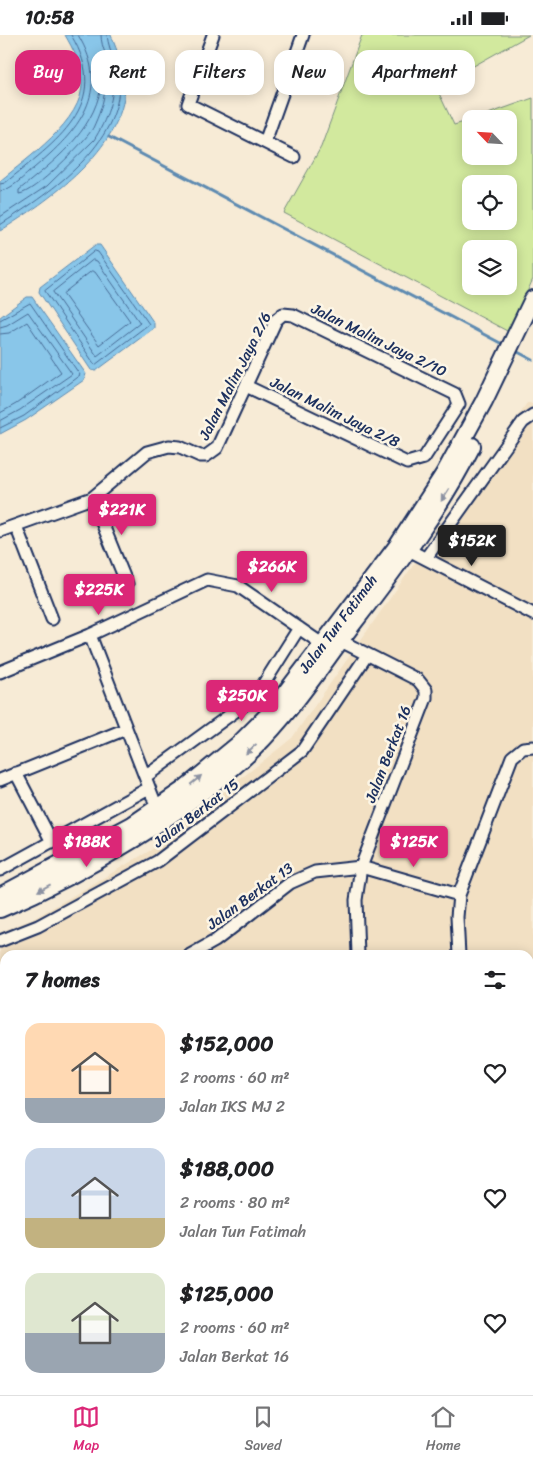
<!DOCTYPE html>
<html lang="en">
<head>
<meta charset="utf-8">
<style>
	:root { --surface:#fff; --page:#f6f6f6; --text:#202124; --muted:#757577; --line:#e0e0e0; --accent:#db2777 }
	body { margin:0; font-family:Sriracha,sans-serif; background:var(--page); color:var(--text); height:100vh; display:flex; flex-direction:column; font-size:19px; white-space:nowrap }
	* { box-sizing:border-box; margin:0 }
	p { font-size:16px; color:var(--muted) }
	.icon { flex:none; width:28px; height:28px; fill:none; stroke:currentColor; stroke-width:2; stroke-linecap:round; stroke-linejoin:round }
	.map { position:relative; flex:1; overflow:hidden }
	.panel { position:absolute; left:0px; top:915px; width:534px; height:445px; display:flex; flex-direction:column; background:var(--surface); border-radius:15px 15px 0 0; box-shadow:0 2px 12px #0003 }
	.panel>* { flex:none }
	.guide { position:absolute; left:15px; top:15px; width:504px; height:45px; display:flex; gap:10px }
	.needle { width:32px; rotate:295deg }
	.controls { position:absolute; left:462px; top:75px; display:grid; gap:10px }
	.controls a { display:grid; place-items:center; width:55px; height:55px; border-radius:10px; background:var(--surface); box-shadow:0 2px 12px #0003; font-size:25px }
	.price { position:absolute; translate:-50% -42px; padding:0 11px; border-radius:5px; background:var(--accent); color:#fff; font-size:16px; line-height:32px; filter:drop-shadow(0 1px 2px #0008) }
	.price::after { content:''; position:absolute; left:50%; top:30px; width:15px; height:11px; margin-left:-8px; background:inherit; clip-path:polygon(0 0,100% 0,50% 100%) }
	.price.current { background:#222; color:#fff }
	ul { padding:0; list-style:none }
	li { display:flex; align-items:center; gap:15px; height:125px; padding:0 25px }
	li span { display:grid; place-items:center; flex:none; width:140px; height:100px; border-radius:15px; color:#555 }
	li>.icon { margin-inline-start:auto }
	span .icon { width:60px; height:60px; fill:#fffc; stroke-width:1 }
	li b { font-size:21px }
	h2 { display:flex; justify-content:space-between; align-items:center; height:60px; padding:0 25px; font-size:21px }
	.pill { padding:0 18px; border-radius:15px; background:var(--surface); box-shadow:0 2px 12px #0003; font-size:18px; line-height:45px }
	.pill.current { background:var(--accent); color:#fff }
	.status { display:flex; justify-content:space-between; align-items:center; height:35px; padding:0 25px; background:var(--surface); direction:ltr }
	.status svg { height:14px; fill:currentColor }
	.menu { display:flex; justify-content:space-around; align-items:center; height:70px; border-top:1px solid var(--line); background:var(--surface); font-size:14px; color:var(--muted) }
	.menu a { display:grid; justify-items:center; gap:2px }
	.menu .current { color:var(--accent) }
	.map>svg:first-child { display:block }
	.built { fill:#f2e0c3; fill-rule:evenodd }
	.green { fill:#d2e99e; stroke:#768c7e; fill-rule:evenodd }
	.water { fill:#89c6e9; stroke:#5d8ab1 }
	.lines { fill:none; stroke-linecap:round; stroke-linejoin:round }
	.shore { stroke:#476b96; stroke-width:1 }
	.stream { stroke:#5d8ab1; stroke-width:3 }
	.street-casing { stroke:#1b2f5e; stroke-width:15 }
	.secondary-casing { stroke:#1b2f5e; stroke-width:20 }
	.street { stroke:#fcf5e5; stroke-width:11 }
	.secondary { stroke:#fcf5e5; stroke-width:16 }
	.oneway { fill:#8c92a2 }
	.labels { text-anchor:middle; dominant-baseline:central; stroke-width:5; stroke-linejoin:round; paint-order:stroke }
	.street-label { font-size:15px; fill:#1b2f5e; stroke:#fcf5e5 }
</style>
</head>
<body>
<div class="status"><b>10:58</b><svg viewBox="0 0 49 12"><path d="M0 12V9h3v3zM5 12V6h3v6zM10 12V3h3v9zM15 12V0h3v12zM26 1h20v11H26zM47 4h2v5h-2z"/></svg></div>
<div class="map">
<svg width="533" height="1360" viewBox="0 0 533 1360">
	<rect width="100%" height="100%" fill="#f7ebd6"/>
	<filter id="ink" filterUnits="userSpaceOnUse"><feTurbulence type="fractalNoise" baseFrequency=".02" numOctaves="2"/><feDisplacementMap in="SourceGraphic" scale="10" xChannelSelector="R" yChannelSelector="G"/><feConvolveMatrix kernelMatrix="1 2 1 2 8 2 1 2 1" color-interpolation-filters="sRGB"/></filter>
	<g filter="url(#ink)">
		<!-- built -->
		<path class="built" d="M 527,368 L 533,368 L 533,1360 L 0,1360 L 0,897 L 33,884 L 151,815 L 292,703 ZM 5,920 L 529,920 L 529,1355 L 5,1355 Z"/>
		<!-- green -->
		<path class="green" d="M 362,0 L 529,0 L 436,52 L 454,90 L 471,85 L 471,121 L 509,121 L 509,84 L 474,84 L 533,63 L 533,244 L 509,297 L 284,178 L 321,112 ZM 471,149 L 509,149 L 509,186 L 471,186 ZM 471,214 L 509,214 L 509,251 L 471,251 Z"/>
		<!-- water -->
		<path class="water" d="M 65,0 L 111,0 C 117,16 125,34 125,51 C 124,114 48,166 0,196 L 0,146 C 26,124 84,85 82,47 C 82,30 73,14 65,0 Z
			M 95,210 L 100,210 L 154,288 L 154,293 L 96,336 L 91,335 L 39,257 L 40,252 Z
			M 27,262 L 32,262 L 86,339 L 84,345 L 26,385 L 0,399 L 0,282 Z"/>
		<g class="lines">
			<!-- shore -->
			<path class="shore" d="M 103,50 L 105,53 C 104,67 99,80 93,93 C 85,107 34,158 19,159 L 19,155 C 53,127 93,98 101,52 Z
				M 0,149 L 5,148 C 55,107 114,70 71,0
				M 0,156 C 12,155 25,140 34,133 C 78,96 113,57 78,0
				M 0,182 L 47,151 L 94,105 C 106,86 116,61 112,38 C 109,25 101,13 101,0
				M 0,190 C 46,160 117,114 119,52 C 120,34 109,18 107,0
				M 95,216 L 98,217 L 149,289 L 95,330 L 45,256 Z
				M 93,225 L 97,226 L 140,288 L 97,321 L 53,257 Z
				M 92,236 L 95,237 L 130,286 L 99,310 L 63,259 Z
				M 0,285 L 30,268 L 80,340 L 24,381 L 0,393
				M 0,292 L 7,290 L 28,277 L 72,339 L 20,375 L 0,386
				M 0,299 L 9,298 L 27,287 L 61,337 L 16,369 L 0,378"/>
			<!-- stream -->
			<path class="stream" d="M 109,102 L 506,311
				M 514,315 L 533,325"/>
			<defs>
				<path id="street" d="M 213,0 L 188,69 L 294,122
					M 265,107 L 303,0
					M 92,463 L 127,549
					M 16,491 L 52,584
					M 0,496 L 92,463 L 147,417 L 169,411 L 180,412 L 200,421 L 206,421 L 217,413 L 276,285 L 283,279 L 293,280 L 455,359 L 459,369 L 424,423 L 407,428 L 246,351
					M 403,512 L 533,579
					M 426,523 L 523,387 L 533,380
					M 90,600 L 159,778
					M 335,603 L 418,645 L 426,655 L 426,663 L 361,832 L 356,865 L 358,920
					M 0,637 L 90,600 L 207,545 L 238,551 L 322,609
					M 16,738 L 52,807
					M 145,742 L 256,661 L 299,593
					M 0,745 L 126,694
					M 69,797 L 81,818
					M 0,835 L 149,753
					M 0,906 L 38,891 L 158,826 L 302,716 L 367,620
					M 190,920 L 215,906 L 290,848 L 315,837 L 361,832 L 459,860
					M 459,920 L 457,882 L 459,860 L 512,722 L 523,713 L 533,712
					M 0,973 L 5,986
					M 0,1011 L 5,1009
					M 529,1059 L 533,1059
					M 529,1197 L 533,1198
					M 0,1252 L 5,1260
					M 61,1355 L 64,1360
					M 186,1355 L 189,1360
					M 308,1355 L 312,1360
					M 139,1360 L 147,1355
					M 336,1360 L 338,1355
					M 440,1360 L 442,1355"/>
				<path id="secondary" d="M 0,861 L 132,790 L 183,755 L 239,709 L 271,677 L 398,510 L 444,439 L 484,366 L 533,264
					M 0,874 C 83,839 189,776 254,713 C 292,676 322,629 355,586 C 398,530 440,474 472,411"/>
			</defs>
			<!-- street casing -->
			<use href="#street" class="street-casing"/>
			<!-- secondary casing -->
			<use href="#secondary" class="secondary-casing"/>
			<!-- street -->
			<use href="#street" class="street"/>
			<!-- secondary -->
			<use href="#secondary" class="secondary"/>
		</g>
		<!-- one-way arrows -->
		<defs><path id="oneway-solid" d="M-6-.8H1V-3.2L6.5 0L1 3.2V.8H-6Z" transform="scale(1.25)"/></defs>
		<g class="oneway">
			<use href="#oneway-solid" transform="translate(445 460) rotate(122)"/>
			<use href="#oneway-solid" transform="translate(251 714) rotate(137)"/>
			<use href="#oneway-solid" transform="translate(196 745) rotate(-40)"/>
			<use href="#oneway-solid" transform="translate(44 853) rotate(152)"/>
		</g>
	</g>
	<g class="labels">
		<!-- street labels -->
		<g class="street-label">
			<text transform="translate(379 305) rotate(26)">Jalan Malim Jaya 2/10</text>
			<text transform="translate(235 341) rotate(-63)">Jalan Malim Jaya 2/6</text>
			<text transform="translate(335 377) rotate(26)">Jalan Malim Jaya 2/8</text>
			<text transform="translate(338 589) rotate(-53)">Jalan Tun Fatimah</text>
			<text transform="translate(388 719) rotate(-69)">Jalan Berkat 16</text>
			<text transform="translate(196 778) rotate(-37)">Jalan Berkat 15</text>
			<text transform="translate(250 861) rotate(-36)">Jalan Berkat 13</text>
		</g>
	</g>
</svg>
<div class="controls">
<a><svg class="needle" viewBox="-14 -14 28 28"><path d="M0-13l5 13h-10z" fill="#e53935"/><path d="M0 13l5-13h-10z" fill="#757577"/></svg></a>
<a><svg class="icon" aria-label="locate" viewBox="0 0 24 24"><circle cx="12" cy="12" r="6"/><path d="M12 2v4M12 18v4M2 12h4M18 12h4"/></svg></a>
<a><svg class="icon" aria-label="layers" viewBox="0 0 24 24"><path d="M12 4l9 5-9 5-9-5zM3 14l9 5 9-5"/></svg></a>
</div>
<b class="price" style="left:122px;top:501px">$221K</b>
<b class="price current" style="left:472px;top:532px">$152K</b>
<b class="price" style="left:272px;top:558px">$266K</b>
<b class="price" style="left:99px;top:581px">$225K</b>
<b class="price" style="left:242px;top:687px">$250K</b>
<b class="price" style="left:87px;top:833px">$188K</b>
<b class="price" style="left:414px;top:833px">$125K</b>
<div class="guide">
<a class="pill current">Buy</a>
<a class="pill">Rent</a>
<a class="pill">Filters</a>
<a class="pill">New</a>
<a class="pill">Apartment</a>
</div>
<section class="panel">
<h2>7 homes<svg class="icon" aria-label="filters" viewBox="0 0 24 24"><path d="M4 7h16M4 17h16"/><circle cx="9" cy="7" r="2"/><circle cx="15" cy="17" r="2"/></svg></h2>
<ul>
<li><span style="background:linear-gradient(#ffd9b3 75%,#9aa5b1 0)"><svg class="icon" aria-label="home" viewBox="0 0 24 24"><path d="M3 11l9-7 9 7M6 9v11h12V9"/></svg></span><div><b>$152,000</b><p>2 rooms · 60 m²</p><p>Jalan IKS MJ 2</p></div><svg class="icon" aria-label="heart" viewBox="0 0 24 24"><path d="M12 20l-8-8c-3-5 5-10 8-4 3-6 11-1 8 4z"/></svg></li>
<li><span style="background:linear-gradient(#c9d6e8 70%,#c2b280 0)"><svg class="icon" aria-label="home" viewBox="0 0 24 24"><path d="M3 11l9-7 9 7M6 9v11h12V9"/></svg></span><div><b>$188,000</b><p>2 rooms · 80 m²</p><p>Jalan Tun Fatimah</p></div><svg class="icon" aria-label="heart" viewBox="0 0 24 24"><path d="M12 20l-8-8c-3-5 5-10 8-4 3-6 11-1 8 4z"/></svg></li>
<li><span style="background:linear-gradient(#dfe7d0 60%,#9aa5b1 0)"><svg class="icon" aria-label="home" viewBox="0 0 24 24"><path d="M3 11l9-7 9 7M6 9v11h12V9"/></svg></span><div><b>$125,000</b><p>2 rooms · 60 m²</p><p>Jalan Berkat 16</p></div><svg class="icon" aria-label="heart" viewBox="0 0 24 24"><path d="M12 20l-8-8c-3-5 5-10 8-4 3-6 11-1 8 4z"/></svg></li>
</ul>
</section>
</div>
<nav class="menu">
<a class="current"><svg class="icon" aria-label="map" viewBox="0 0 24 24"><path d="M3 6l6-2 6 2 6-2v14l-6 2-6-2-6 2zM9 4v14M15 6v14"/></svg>Map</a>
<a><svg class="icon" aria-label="saved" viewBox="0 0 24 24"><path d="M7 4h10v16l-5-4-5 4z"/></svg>Saved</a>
<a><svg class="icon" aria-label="home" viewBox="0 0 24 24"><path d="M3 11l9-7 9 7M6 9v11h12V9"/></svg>Home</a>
</nav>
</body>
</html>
